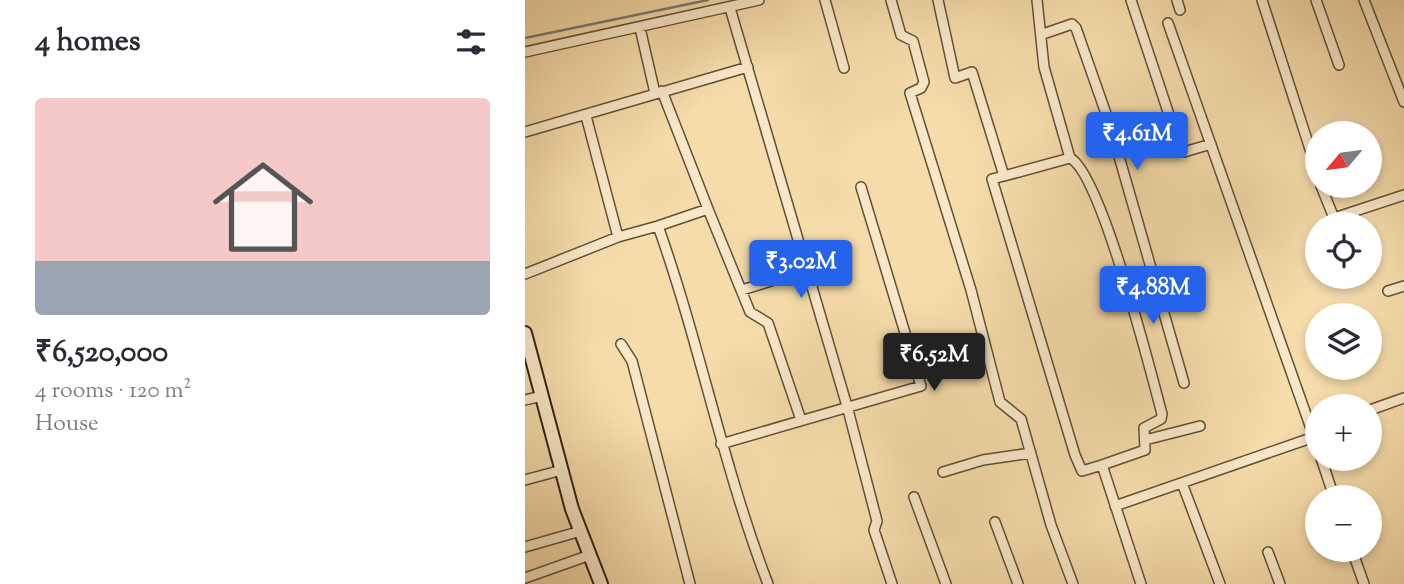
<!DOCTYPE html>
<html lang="en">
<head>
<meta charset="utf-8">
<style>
	:root { --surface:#fff; --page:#f7f7f7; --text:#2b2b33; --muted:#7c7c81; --accent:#2563eb }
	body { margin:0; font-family:"Sorts Mill Goudy",serif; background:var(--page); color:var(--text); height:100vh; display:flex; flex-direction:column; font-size:26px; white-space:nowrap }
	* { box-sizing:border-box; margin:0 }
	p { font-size:23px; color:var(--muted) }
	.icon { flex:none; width:38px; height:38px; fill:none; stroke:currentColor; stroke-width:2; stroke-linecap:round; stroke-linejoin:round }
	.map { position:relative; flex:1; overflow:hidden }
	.sheet { display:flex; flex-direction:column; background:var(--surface); width:525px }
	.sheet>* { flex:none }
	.needle { width:46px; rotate:241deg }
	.fabs { position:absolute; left:780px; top:121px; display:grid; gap:14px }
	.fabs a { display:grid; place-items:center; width:77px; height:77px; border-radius:50%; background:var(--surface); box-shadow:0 4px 10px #0003; font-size:35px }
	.price { position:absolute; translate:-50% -60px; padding:0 16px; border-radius:7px; background:var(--accent); color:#fff; font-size:23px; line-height:46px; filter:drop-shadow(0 2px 4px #0008) }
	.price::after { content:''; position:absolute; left:50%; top:42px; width:21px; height:16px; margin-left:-10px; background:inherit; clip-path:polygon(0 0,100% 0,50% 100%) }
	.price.on { background:#222; color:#fff }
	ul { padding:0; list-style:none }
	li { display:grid; align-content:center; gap:14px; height:371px; padding:0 35px }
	li span { display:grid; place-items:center; height:217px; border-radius:7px; color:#555 }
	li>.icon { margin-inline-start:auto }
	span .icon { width:126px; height:126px; fill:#fffc; stroke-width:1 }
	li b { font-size:30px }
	h2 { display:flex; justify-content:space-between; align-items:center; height:84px; padding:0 35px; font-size:30px }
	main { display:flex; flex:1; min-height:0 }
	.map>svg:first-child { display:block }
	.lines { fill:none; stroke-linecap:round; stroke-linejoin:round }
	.stream { stroke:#757c73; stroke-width:2.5 }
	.street-casing { stroke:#625035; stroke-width:12 }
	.secondary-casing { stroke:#31210e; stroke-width:16 }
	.street { stroke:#f9e8c8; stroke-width:9 }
	.secondary { stroke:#f9e8c8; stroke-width:12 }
</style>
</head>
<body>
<main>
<section class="sheet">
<h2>4 homes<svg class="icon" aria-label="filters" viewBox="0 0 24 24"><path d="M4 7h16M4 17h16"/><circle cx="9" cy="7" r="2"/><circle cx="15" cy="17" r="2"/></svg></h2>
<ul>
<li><span style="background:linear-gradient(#f6c9c9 75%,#9aa5b1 0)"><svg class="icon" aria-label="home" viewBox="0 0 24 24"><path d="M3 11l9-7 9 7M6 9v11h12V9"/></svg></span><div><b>₹6,520,000</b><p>4 rooms · 120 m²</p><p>House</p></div></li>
</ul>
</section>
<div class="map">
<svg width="879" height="584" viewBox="0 0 879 584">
	<rect width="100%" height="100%" fill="#f6dcab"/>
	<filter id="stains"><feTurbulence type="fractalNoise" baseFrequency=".00286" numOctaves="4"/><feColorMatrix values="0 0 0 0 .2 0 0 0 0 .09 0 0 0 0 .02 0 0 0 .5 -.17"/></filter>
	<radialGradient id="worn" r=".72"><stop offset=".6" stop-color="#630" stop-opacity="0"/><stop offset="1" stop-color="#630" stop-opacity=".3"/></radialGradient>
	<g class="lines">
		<!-- stream -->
		<path class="stream" d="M 0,38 L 183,0"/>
		<defs>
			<path id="street" d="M 300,0 L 319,68
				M 366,0 L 376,35 L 388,41 L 399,82 L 396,88 L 385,93 L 446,290 L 475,402 L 496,419 L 526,525 L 548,584
				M 413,0 L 430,78 L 447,72 L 479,176 L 467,179 L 550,455 L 557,471 L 577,465 L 616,584
				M 606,0 L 655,148 L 659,152 L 686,144
				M 652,0 L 655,10
				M 737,0 L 793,174
				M 791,0 L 814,65
				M 839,0 L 879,102
				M 205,8 L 322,406 L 352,521 L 349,530 L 367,584
				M 115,28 L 130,93
				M 518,34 L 547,24 L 551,28 L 585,125 L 659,383
				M 0,52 L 234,0
				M 137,91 L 183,209 L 133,226 C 175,344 198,467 243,584
				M 61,116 L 93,237 L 133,226
				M 0,132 L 223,67
				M 545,158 C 576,173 626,373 637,414 L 636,419 L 619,428 L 620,450 L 577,465
				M 479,176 L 545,158 L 519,67 L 512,0
				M 796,186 L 809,218 L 879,195
				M 183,209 L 225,312 L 243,323 L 276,420
				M 0,274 L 93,237
				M 217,290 L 282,270
				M 863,291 L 879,286
				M 96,344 L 107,361 L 165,584
				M 0,400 L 17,396
				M 845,410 L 879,398
				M 789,437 L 793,449
				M 620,440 L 675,426
				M 196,444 L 396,386 L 336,187
				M 796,458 L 809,497
				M 418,472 L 458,460 L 506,453
				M 0,480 L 37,470
				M 657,483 L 695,584
				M 389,497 L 421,584
				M 590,506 L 789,437 L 643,23
				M 470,522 L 493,584
				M 0,547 L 56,531
				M 827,550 L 839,584
				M 743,552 L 755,584
				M 0,578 L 65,555"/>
			<path id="secondary" d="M 0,333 L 47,509 L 76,584"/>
		</defs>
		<!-- street casing -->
		<use href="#street" class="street-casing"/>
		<!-- secondary casing -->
		<use href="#secondary" class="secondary-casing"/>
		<!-- street -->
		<use href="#street" class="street"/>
		<!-- secondary -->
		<use href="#secondary" class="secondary"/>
	</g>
	<rect width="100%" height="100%" filter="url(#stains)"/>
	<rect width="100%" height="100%" fill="url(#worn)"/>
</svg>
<div class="fabs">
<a><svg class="needle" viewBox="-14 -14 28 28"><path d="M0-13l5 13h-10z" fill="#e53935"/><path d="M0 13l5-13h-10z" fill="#7c7c81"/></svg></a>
<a><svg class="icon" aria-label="locate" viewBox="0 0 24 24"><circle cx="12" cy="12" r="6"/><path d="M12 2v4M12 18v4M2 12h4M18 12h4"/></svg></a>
<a><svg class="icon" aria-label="layers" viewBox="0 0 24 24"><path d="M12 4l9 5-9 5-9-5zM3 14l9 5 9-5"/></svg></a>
<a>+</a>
<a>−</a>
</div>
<b class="price" style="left:612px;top:172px">₹4.61M</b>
<b class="price" style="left:276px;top:300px">₹3.02M</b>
<b class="price" style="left:628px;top:326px">₹4.88M</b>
<b class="price on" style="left:409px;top:393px">₹6.52M</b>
</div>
</main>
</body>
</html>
